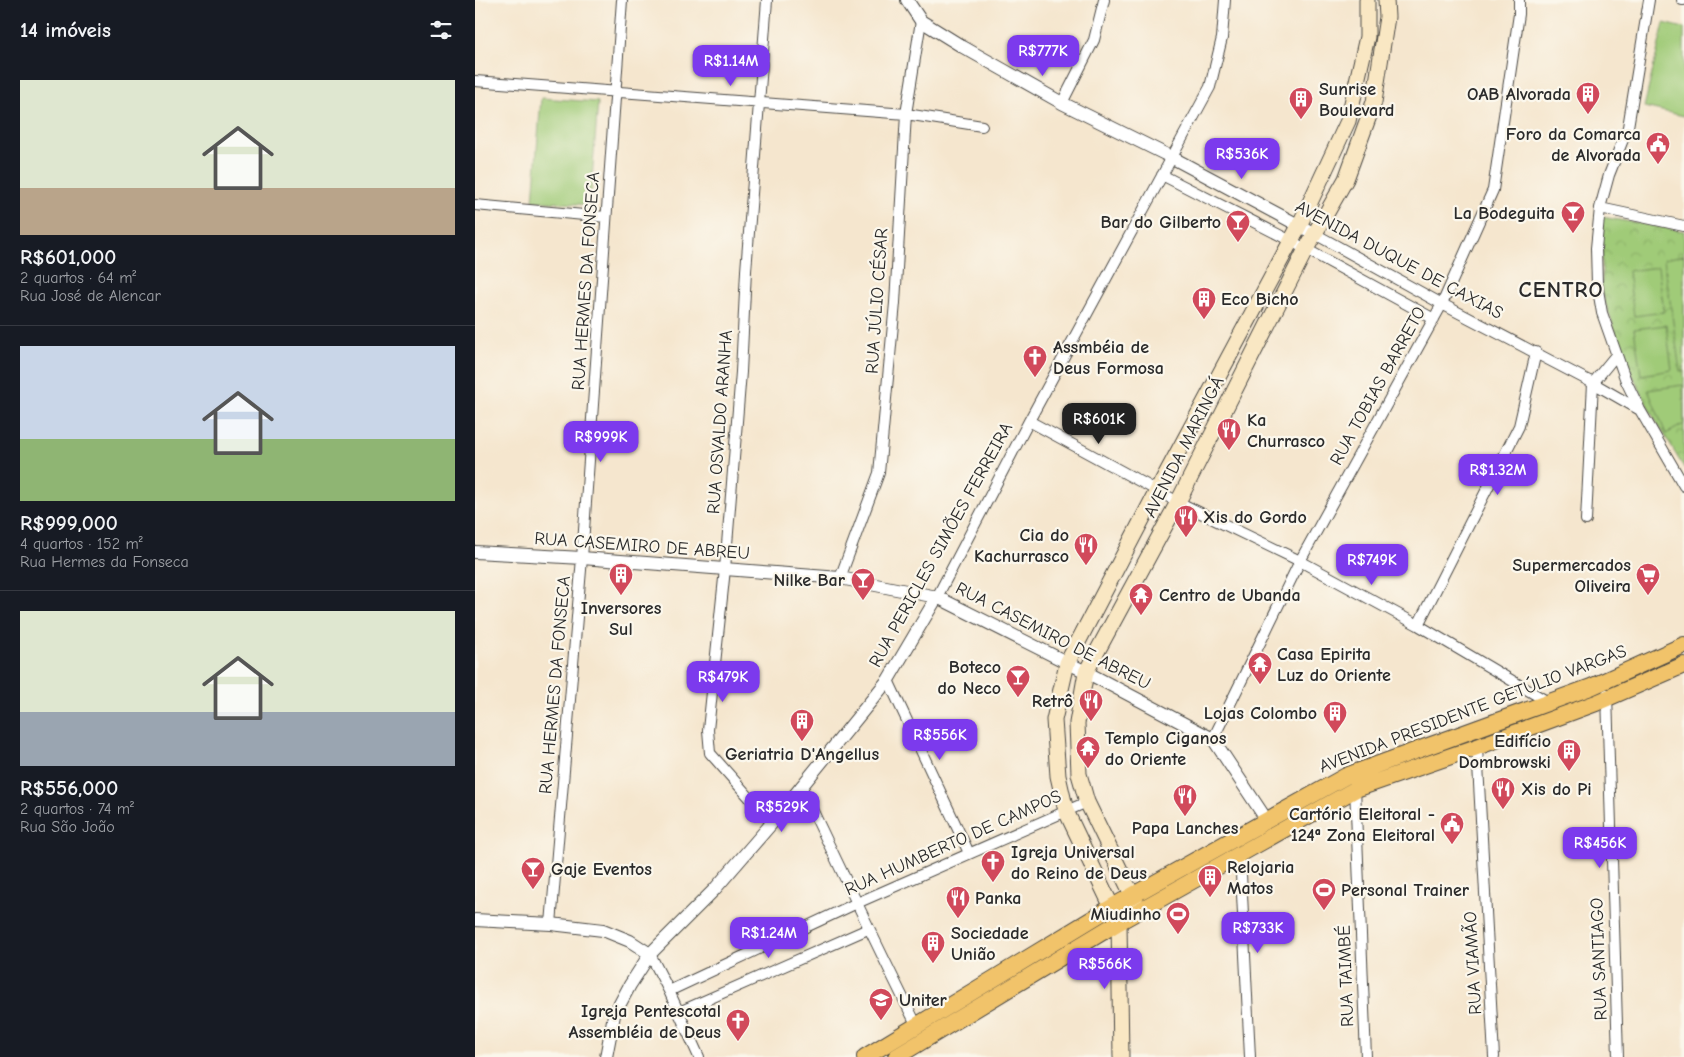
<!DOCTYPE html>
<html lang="pt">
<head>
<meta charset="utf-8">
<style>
	:root { --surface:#171b24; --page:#242831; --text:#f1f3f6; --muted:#9ea1a6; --line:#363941; --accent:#7c3aed }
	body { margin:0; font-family:"Comic Neue",sans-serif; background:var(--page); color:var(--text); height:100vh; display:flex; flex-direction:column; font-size:19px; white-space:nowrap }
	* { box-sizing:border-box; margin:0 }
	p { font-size:16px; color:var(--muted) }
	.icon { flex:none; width:28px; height:28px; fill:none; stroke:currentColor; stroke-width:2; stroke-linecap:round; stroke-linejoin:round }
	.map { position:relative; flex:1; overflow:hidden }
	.sheet { display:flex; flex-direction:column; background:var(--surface); width:475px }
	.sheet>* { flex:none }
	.price { position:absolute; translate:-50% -42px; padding:0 11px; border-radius:10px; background:var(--accent); color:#fff; font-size:16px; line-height:32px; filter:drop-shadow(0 1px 2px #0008) }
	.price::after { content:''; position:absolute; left:50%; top:30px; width:15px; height:11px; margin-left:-8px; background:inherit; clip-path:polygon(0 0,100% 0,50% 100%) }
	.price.on { background:#222; color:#fff }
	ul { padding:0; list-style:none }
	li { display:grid; align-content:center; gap:10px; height:265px; padding:0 20px }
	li+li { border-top:1px solid var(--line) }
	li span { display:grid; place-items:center; height:155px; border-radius:0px; color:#555 }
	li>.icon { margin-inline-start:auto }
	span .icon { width:90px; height:90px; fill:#fffc; stroke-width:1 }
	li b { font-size:21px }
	h2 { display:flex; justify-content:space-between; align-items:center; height:60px; padding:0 20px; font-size:21px }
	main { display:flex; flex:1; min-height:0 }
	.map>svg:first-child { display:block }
	.park { fill:url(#park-crowns); stroke:#667b52 }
	.garden { fill:#a0cb78; stroke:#667b52 }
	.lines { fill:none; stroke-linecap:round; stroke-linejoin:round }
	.minor-casing { stroke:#494743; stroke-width:12 }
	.tertiary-casing { stroke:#494743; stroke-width:14 }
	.secondary-casing { stroke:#494743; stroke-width:17 }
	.primary-casing { stroke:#494743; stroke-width:18 }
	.minor { stroke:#fff; stroke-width:10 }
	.tertiary { stroke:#fff; stroke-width:12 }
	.secondary { stroke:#f9e7c3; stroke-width:15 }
	.primary { stroke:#f1c36a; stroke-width:16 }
	.labels { text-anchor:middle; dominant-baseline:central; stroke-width:4.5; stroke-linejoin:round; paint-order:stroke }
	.poi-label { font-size:18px; font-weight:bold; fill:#2b2b2b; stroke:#fbf7ec; text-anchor:start }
	.street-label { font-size:18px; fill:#2b2b2b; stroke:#fbf7ec }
	.district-label { font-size:22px; font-weight:bold; letter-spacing:1px; fill:#2b2b2b; stroke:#fbf7ec }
</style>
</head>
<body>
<main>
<section class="sheet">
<h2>14 imóveis<svg class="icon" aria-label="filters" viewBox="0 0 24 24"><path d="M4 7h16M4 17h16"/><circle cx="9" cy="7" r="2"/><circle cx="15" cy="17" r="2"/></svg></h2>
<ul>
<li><span style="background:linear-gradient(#dfe7d0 70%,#b9a48a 0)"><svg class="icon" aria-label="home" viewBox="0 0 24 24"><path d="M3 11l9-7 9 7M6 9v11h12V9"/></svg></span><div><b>R$601,000</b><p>2 quartos · 64 m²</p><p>Rua José de Alencar</p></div></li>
<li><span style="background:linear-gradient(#c9d6e8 60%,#8fb573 0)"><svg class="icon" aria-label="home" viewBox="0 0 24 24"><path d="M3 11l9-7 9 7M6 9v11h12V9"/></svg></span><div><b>R$999,000</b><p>4 quartos · 152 m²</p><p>Rua Hermes da Fonseca</p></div></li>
<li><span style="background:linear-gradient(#dfe7d0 65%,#9aa5b1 0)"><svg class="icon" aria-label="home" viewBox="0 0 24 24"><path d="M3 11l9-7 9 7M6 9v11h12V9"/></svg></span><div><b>R$556,000</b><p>2 quartos · 74 m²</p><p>Rua São João</p></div></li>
</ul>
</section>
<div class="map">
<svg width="1209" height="1057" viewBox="0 0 1209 1057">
	<defs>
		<pattern id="park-crowns" width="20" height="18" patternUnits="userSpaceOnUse" patternTransform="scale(1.25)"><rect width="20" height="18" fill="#a0cb78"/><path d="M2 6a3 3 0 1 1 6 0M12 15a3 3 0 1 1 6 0" fill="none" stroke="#8aae68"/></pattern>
	</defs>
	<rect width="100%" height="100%" fill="#fbf7ec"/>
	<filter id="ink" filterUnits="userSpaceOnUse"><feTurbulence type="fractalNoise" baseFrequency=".02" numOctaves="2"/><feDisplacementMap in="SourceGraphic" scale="10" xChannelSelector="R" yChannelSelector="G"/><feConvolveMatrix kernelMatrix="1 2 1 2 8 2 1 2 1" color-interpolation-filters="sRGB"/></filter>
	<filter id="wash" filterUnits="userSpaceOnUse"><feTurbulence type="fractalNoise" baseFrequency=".0096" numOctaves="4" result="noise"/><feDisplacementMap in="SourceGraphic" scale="20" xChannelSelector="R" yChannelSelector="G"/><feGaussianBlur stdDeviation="1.12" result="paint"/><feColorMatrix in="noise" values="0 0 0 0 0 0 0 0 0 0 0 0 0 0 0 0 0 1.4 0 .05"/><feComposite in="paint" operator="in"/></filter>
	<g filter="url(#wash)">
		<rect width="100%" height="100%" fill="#f5e6ce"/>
		<!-- park -->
		<path class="park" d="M 1127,217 L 1209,231 L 1209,468 L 1175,411 L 1149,357 L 1127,293 Z"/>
		<!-- garden -->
		<path class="garden" d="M 1189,23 L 1209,28 L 1209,116 L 1169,107 Z
			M 66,98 L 123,102 L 115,205 L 58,201 Z
			M 1209,255 L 1209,371 L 1205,371 L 1189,259 Z
			M 1183,267 L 1189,312 L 1159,316 L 1153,271 Z
			M 1191,325 L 1197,370 L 1166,375 L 1159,329 Z
			M 1208,385 L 1209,424 L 1191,434 L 1173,390 Z"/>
	</g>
	<g filter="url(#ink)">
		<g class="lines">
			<defs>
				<path id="minor" d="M 292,0 L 271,271 L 266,372 L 250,569 L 233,730 L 235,753 L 297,823
					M 1174,0 L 1153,127 L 1134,175 L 1125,208 L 1121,248 L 1122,284 L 1127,313 L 1151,381 L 1165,410 L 1209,486
					M 1207,0 L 1209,0
					M 0,81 L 431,114 L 507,126
					M 587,103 L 619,40 L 629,0
					M 687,175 L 816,241 L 959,319
					M 0,205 L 131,217
					M 1125,208 L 1209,226
					M 840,234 L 967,304 L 1118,383 L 1165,410
					M 1118,383 L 1141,355
					M 554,421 L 703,502 L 825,561 L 943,625 L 1073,702
					M 1111,520 L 1118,383
					M 365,578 L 404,473 L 420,303 L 431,114 L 446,21
					M 462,597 L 554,421 L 735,87 L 747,38 L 750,0
					M 943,625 L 1044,426 L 1061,352
					M 413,680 L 494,853
					M 1132,694 L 1143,1057
					M 738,739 L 825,561 L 967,304 L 1018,190 L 1044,14 L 1044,0
					M 1002,747 L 1019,1057
					M 326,786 C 364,866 402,946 442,1026
					M 880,787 L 891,1057
					M 765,853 L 775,1057
					M 76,924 L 107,558 L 147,0
					M 175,954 L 194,991 L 224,1057
					M 194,991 L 382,903 L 612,802
					M 204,1012 L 393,929"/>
				<path id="tertiary" d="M 432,0 L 446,21 L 488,47 L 587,103 L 696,157 L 840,234
					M 0,552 L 107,558 L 365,578 L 462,597 L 611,672 L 738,739 L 791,819
					M 0,920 L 76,924 L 128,930 L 155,941 L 175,954
					M 131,1057 L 139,1015 L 155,985 L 175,954 L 239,890 L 297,823 L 413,680 L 462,597"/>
				<path id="secondary" d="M 663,907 L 612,802 L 604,774 L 602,723 L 611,672 L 703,502 L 831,249 L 871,179 L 899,102 L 912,17 L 911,0
					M 646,1057 L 644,922 L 591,811 L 583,776 L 579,720 L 592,663 L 682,491 L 824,226 L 873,121 L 892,37 L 892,0"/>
				<path id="primary" d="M 390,1057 L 637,907 L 871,776 L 1116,687 L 1209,645
					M 421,1057 L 644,922 L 881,789 L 1002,747 L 1121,703 L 1209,665"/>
			</defs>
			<!-- minor casing -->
			<use href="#minor" class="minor-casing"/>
			<!-- tertiary casing -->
			<use href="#tertiary" class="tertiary-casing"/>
			<!-- secondary casing -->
			<use href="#secondary" class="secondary-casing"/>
			<!-- primary casing -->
			<use href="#primary" class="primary-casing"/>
			<!-- minor -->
			<use href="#minor" class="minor"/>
			<!-- tertiary -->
			<use href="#tertiary" class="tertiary"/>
			<!-- secondary -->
			<use href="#secondary" class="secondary"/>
			<!-- primary -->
			<use href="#primary" class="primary"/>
		</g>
	</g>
	<!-- icons -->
	<defs>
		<symbol id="building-pin" viewBox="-11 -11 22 30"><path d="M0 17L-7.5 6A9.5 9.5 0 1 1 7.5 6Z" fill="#d1495b" stroke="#fbf7ec"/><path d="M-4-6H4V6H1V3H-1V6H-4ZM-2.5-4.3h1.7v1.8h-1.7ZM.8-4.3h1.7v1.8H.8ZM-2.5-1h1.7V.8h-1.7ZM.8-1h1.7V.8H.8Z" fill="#fff"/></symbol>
		<symbol id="civic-pin" viewBox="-11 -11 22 30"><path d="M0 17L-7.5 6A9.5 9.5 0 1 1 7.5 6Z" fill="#d1495b" stroke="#fbf7ec"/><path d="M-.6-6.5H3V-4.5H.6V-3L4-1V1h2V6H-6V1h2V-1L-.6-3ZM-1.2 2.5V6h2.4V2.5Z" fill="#fff"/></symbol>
		<symbol id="bar-pin" viewBox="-11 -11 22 30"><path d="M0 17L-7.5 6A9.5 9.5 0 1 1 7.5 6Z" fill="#d1495b" stroke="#fbf7ec"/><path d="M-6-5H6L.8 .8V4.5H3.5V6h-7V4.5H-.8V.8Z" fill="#fff"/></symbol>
		<symbol id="church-pin" viewBox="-11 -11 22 30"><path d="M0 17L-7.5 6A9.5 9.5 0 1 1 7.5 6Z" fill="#d1495b" stroke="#fbf7ec"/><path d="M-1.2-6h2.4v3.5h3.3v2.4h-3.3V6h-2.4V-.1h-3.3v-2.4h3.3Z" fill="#fff"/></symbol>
		<symbol id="restaurant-pin" viewBox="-11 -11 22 30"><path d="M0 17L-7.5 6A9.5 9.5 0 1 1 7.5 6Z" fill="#d1495b" stroke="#fbf7ec"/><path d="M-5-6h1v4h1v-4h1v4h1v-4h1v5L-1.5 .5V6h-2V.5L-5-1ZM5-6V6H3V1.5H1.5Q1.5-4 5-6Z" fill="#fff"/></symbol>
		<symbol id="supermarket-pin" viewBox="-11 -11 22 30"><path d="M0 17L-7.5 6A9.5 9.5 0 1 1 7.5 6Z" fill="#d1495b" stroke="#fbf7ec"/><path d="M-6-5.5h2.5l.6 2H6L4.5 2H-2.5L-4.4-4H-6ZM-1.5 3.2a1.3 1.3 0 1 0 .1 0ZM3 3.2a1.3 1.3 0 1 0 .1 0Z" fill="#fff"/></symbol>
		<symbol id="temple-pin" viewBox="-11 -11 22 30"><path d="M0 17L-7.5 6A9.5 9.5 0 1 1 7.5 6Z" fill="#d1495b" stroke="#fbf7ec"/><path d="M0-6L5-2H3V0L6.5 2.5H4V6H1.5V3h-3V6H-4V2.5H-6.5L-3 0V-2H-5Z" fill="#fff"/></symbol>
		<symbol id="stadium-pin" viewBox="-11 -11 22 30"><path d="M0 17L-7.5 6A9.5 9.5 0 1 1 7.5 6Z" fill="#d1495b" stroke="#fbf7ec"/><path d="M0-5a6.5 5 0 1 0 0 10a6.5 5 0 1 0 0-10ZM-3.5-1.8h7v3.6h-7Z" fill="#fff"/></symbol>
		<symbol id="university-pin" viewBox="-11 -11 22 30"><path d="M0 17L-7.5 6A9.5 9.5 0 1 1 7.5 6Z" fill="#d1495b" stroke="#fbf7ec"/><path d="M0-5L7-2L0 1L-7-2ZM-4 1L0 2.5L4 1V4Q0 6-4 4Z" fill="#fff"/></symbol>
	</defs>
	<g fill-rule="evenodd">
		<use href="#building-pin" x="1099" y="80" width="28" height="38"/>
		<use href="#building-pin" x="812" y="85" width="28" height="38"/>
		<use href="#civic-pin" x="1169" y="130" width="28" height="38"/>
		<use href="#bar-pin" x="1084" y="199" width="28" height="38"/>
		<use href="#bar-pin" x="749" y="208" width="28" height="38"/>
		<use href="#building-pin" x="715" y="285" width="28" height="38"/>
		<use href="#church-pin" x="546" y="343" width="28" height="38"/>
		<use href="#restaurant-pin" x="740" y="416" width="28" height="38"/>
		<use href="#restaurant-pin" x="697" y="503" width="28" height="38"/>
		<use href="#restaurant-pin" x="597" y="531" width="28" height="38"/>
		<use href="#building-pin" x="132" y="561" width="28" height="38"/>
		<use href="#supermarket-pin" x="1159" y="561" width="28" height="38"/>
		<use href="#bar-pin" x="374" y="566" width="28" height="38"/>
		<use href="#temple-pin" x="652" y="581" width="28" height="38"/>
		<use href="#temple-pin" x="771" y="650" width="28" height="38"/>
		<use href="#bar-pin" x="529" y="663" width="28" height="38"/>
		<use href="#restaurant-pin" x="602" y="687" width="28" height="38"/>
		<use href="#building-pin" x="846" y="699" width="28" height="38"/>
		<use href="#building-pin" x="313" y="707" width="28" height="38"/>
		<use href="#temple-pin" x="599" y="734" width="28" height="38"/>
		<use href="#building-pin" x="1080" y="737" width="28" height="38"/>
		<use href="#restaurant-pin" x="1014" y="775" width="28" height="38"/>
		<use href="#restaurant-pin" x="696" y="782" width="28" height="38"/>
		<use href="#civic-pin" x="963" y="810" width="28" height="38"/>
		<use href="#church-pin" x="504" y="848" width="28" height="38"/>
		<use href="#bar-pin" x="44" y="855" width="28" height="38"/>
		<use href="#building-pin" x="721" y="863" width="28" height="38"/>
		<use href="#stadium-pin" x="835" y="876" width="28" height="38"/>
		<use href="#restaurant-pin" x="469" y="884" width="28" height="38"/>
		<use href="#stadium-pin" x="689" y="900" width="28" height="38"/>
		<use href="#building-pin" x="444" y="929" width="28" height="38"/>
		<use href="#university-pin" x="392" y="986" width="28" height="38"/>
		<use href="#church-pin" x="249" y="1007" width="28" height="38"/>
	</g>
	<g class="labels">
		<!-- poi labels -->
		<g class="poi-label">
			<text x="844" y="89">Sunrise<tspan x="844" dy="21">Boulevard</tspan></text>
			<text x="1096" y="94" text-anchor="end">OAB Alvorada</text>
			<text x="1166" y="134" text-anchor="end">Foro da Comarca<tspan x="1166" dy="21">de Alvorada</tspan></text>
			<text x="1080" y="213" text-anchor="end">La Bodeguita</text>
			<text x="746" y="222" text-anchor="end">Bar do Gilberto</text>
			<text x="746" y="299">Eco Bicho</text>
			<text x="578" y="347">Assmbéia de<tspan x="578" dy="21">Deus Formosa</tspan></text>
			<text x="772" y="420">Ka<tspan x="772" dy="21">Churrasco</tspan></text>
			<text x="728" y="517">Xis do Gordo</text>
			<text x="594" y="535" text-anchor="end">Cia do<tspan x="594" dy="21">Kachurrasco</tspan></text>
			<text x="1156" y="565" text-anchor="end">Supermercados<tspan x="1156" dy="21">Oliveira</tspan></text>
			<text x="370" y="580" text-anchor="end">Nilke Bar</text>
			<text x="684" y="595">Centro de Ubanda</text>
			<text x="146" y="608" text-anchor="middle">Inversores<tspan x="146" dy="21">Sul</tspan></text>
			<text x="802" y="654">Casa Epirita<tspan x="802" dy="21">Luz do Oriente</tspan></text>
			<text x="526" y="667" text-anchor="end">Boteco<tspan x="526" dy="21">do Neco</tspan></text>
			<text x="598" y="701" text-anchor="end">Retrô</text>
			<text x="842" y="713" text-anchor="end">Lojas Colombo</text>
			<text x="630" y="738">Templo Ciganos<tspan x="630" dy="21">do Oriente</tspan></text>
			<text x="1076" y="741" text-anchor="end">Edifício<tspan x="1076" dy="21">Dombrowski</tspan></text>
			<text x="327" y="754" text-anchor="middle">Geriatria D'Angellus</text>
			<text x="1046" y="789">Xis do Pi</text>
			<text x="960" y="814" text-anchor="end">Cartório Eleitoral -<tspan x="960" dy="21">124ª Zona Eleitoral</tspan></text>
			<text x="710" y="828" text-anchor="middle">Papa Lanches</text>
			<text x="536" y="852">Igreja Universal<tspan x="536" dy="21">do Reino de Deus</tspan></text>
			<text x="752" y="867">Relojaria<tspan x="752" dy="21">Matos</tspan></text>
			<text x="76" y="869">Gaje Eventos</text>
			<text x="866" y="890">Personal Trainer</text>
			<text x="500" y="898">Panka</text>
			<text x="686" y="914" text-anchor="end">Miudinho</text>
			<text x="476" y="933">Sociedade<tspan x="476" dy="21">União</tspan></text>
			<text x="424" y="1000">Uniter</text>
			<text x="246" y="1011" text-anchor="end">Igreja Pentescotal<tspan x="246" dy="21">Assembléia de Deus</tspan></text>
		</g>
		<!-- street labels -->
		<g class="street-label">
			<text transform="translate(924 260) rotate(28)">AVENIDA DUQUE DE CAXIAS</text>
			<text transform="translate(111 281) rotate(-86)">RUA HERMES DA FONSECA</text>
			<text transform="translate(402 301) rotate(-86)">RUA JÚLIO CÉSAR</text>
			<text transform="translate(903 386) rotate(-61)">RUA TOBIAS BARRETO</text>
			<text transform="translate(245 422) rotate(-86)">RUA OSVALDO ARANHA</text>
			<text transform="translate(709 447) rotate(-63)">AVENIDA MARINGÁ</text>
			<text transform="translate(466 545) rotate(-61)">RUA PERICLES SIMÕES FERREIRA</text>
			<text transform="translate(167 546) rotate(4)">RUA CASEMIRO DE ABREU</text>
			<text transform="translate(578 636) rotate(27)">RUA CASEMIRO DE ABREU</text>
			<text transform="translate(80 685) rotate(-85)">RUA HERMES DA FONSECA</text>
			<text transform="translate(998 709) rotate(-21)">AVENIDA PRESIDENTE GETÚLIO VARGAS</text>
			<text transform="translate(478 843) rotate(-24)">RUA HUMBERTO DE CAMPOS</text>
			<text transform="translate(1124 959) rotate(-92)">RUA SANTIAGO</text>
			<text transform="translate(998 963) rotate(-93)">RUA VIAMÃO</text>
			<text transform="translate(871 976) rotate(-92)">RUA TAIMBÉ</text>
		</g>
		<!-- district labels -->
		<g class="district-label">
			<text x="1086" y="290">CENTRO</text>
		</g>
	</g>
</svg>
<b class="price" style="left:568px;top:77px">R$777K</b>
<b class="price" style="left:256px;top:87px">R$1.14M</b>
<b class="price" style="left:767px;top:180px">R$536K</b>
<b class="price on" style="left:624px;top:445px">R$601K</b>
<b class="price" style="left:126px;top:463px">R$999K</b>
<b class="price" style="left:1023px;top:496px">R$1.32M</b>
<b class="price" style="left:897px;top:586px">R$749K</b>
<b class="price" style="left:248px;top:703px">R$479K</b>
<b class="price" style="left:465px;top:761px">R$556K</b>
<b class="price" style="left:307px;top:833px">R$529K</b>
<b class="price" style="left:1125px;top:869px">R$456K</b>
<b class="price" style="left:783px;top:954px">R$733K</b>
<b class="price" style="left:294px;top:959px">R$1.24M</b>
<b class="price" style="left:630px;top:990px">R$566K</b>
</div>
</main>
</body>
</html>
